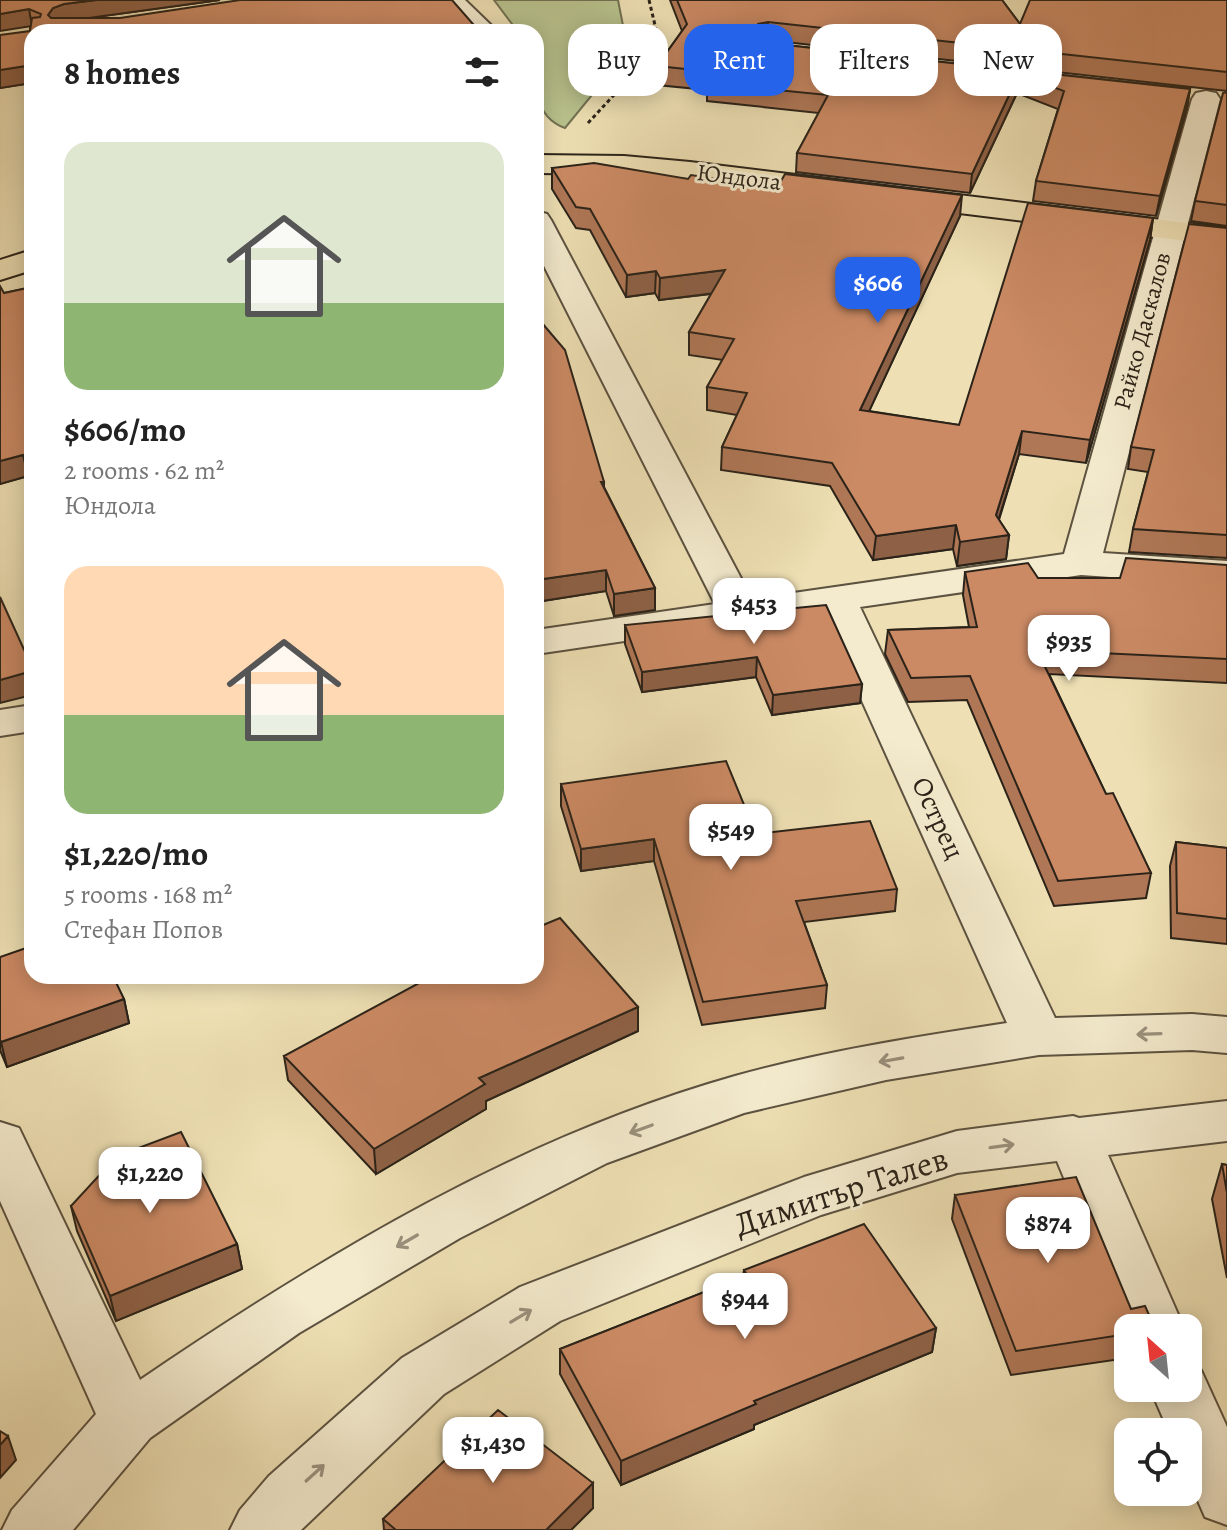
<!DOCTYPE html>
<html lang="en">
<head>
<meta charset="utf-8">
<style>
	:root { --surface:#fff; --page:#f2f2f2; --text:#222; --muted:#767676; --accent:#2563eb }
	body { margin:0; font-family:Alegreya,serif; background:var(--page); color:var(--text); height:100vh; display:flex; flex-direction:column; font-size:30px; white-space:nowrap }
	* { box-sizing:border-box; margin:0 }
	p { font-size:26px; color:var(--muted) }
	.icon { flex:none; width:44px; height:44px; fill:none; stroke:currentColor; stroke-width:2; stroke-linecap:round; stroke-linejoin:round }
	.map { position:relative; flex:1; overflow:hidden }
	.details { position:absolute; left:24px; top:24px; width:520px; height:960px; display:flex; flex-direction:column; background:var(--surface); border-radius:24px; box-shadow:0 4px 20px #0003 }
	.details>* { flex:none }
	.banner { position:absolute; left:568px; top:24px; width:538px; height:72px; display:flex; gap:16px }
	.needle { width:52px; rotate:333deg }
	.fabs { position:absolute; left:1114px; top:1314px; display:grid; gap:16px }
	.fabs a { display:grid; place-items:center; width:88px; height:88px; border-radius:16px; background:var(--surface); box-shadow:0 4px 20px #0003; font-size:40px }
	.price { position:absolute; translate:-50% -68px; padding:0 18px; border-radius:16px; background:#fff; color:#222; font-size:26px; line-height:52px; filter:drop-shadow(0 2px 4px #0008) }
	.price::after { content:''; position:absolute; left:50%; top:48px; width:24px; height:18px; margin-left:-12px; background:inherit; clip-path:polygon(0 0,100% 0,50% 100%) }
	.price.current { background:var(--accent); color:#fff }
	ul { padding:0; list-style:none }
	li { display:grid; align-content:center; gap:16px; height:424px; padding:0 40px }
	li span { display:grid; place-items:center; height:248px; border-radius:24px; color:#555 }
	li>.icon { margin-inline-start:auto }
	span .icon { width:144px; height:144px; fill:#fffc; stroke-width:1 }
	li b { font-size:34px }
	h2 { display:flex; justify-content:space-between; align-items:center; height:96px; padding:0 40px; font-size:34px }
	.chip { padding:0 28px; border-radius:24px; background:var(--surface); box-shadow:0 4px 20px #0003; font-size:28px; line-height:72px }
	.chip.current { background:var(--accent); color:#fff }
	.map>svg:first-child { display:block }
	.green { fill:#b8c28d; stroke:#727253; stroke-width:2 }
	.lines { fill:none; stroke-linecap:round; stroke-linejoin:round }
	.minor-casing { stroke:#5c5240; stroke-width:4 }
	.major-casing { stroke:#2b2319; stroke-width:4 }
	.path { stroke:#2b2319; stroke-width:3; stroke-dasharray:4 3; stroke-linecap:butt }
	.minor { fill:#f4ebce; fill-rule:evenodd }
	.major { fill:#eee0b4; fill-rule:evenodd }
	.wall { fill:#af7756; stroke:#2b2319; stroke-width:2 }
	.shaded-wall { fill:#8e6146; stroke:#2b2319; stroke-width:2 }
	.building { fill:#cb8a64; stroke:#2b2319; stroke-width:2 }
	.oneway { stroke:#9a917d }
	.labels { text-anchor:middle; dominant-baseline:central; stroke-width:6; stroke-linejoin:round; paint-order:stroke }
	.far-street-label { font-size:24px; fill:#2b2319; stroke:#f4ebce }
	.street-label { font-size:28px; fill:#2b2319; stroke:#f4ebce }
	.near-street-label { font-size:34px; fill:#2b2319; stroke:#f4ebce }
</style>
</head>
<body>
<div class="map">
<svg width="1227" height="1530" viewBox="0 0 1227 1530">
	<rect width="100%" height="100%" fill="#eee0b4"/>
	<filter id="stains"><feTurbulence type="fractalNoise" baseFrequency=".0025" numOctaves="4"/><feColorMatrix values="0 0 0 0 .2 0 0 0 0 .09 0 0 0 0 .02 0 0 0 .5 -.17"/></filter>
	<radialGradient id="worn" r=".72"><stop offset=".6" stop-color="#630" stop-opacity="0"/><stop offset="1" stop-color="#630" stop-opacity=".3"/></radialGradient>
	<!-- green -->
	<path class="green" d="M 494,0 L 618,0 L 628,51 L 565,128 C 526,114 536,66 536,32 L 518,32 Z"/>
	<g class="lines">
		<defs>
			<path id="minor" d="M 439,0 L 465,0 L 498,32 L 470,32 Z
				M 1206,91 L 1216,93 L 1220,99 L 1103,553 L 1227,561 L 1227,585 L 1081,575 L 860,607 L 1055,1018 L 1192,1014 L 1227,1017 L 1227,1053 L 1192,1050 L 1039,1055 L 886,1080 L 744,1113 L 607,1163 L 460,1238 L 299,1333 L 150,1438 L 73,1530 L 2,1530 L 12,1510 L 96,1414 L 0,1201 L 0,1122 L 19,1128 L 140,1380 C 324,1255 519,1137 735,1076 C 824,1051 916,1037 1007,1023 L 822,612 L 536,654 L 536,630 L 715,604 L 536,250 L 536,211 L 547,214 L 551,220 L 752,599 L 1064,554 L 1192,99 L 1196,93 Z
				M 32,705 L 32,731 L 0,736 L 0,710 Z
				M 1227,1101 L 1227,1141 L 1108,1155 L 1184,1328 L 1128,1328 L 1128,1332 L 1057,1161 L 957,1173 L 821,1215 L 560,1321 L 444,1394 L 301,1530 L 230,1530 L 240,1510 L 269,1476 L 402,1358 L 520,1287 L 804,1177 L 957,1131 L 1073,1116 L 1079,1118 Z
				M 1188,1365 L 1201,1370 L 1227,1427 L 1227,1525 L 1205,1517 L 1188,1478 L 1188,1432 L 1169,1432 L 1150,1388 L 1188,1388 Z"/>
			<path id="major" d="M 536,155 L 624,156 L 690,162 L 1227,228 L 1227,246 L 690,180 L 624,174 L 536,173 Z
				M 32,250 L 32,270 L 0,280 L 0,260 Z"/>
		</defs>
		<!-- minor casing -->
		<use href="#minor" class="minor-casing"/>
		<!-- major casing -->
		<use href="#major" class="major-casing"/>
		<!-- path -->
		<path class="path" d="M 649,0 L 659,42 L 651,54
			M 588,123 L 651,55 L 672,54"/>
		<!-- minor -->
		<use href="#minor" class="minor"/>
		<!-- major -->
		<use href="#major" class="major"/>
	</g>
	<!-- wall -->
	<path class="wall" d="M 0,0 L 220,0 L 88,18 L 32,32 L 32,83 L 0,88 L 30,31 L 30,26 Z
		M 670,0 L 1002,0 L 1020,24 L 1227,0 L 1227,91 L 767,40 L 758,42 L 1190,89 L 1187,108 L 1156,216 L 1033,201 L 1036,181 L 1058,109 L 1017,93 L 970,193 L 796,172 L 797,153 L 819,113 L 707,101 L 707,90 L 657,85 L 657,66 L 682,31 Z
		M 1227,92 L 1227,226 L 1191,221 L 1195,201 Z
		M 32,152 L 32,174 L 30,172 L 26,153 Z
		M 552,168 L 688,179 L 960,216 L 869,411 L 959,425 L 1153,218 L 1150,240 L 1086,463 L 1019,454 L 999,520 L 1009,535 L 1006,559 L 957,566 L 953,549 L 873,560 L 830,486 L 721,470 L 722,447 L 737,415 L 707,410 L 707,387 L 723,360 L 689,355 L 689,332 L 711,294 L 659,300 L 655,293 L 626,297 L 590,230 L 576,228 L 552,189 Z
		M 1227,228 L 1227,558 L 1129,552 L 1133,529 L 1148,472 L 1128,469 L 1131,447 Z
		M 32,287 L 32,484 L 28,476 L 0,484 L 4,293 Z
		M 536,316 L 604,482 L 604,487 L 655,588 L 655,610 L 614,616 L 606,591 L 536,602 Z
		M 1227,565 L 1227,683 L 1049,674 L 1106,794 L 1151,873 L 1146,898 L 1054,906 L 967,700 L 908,702 L 885,654 L 888,630 L 969,627 L 963,595 L 965,572 L 1038,578 L 1120,578 Z
		M 625,625 L 862,684 L 860,703 L 772,715 L 756,677 L 642,692 L 625,644 Z
		M 561,784 L 756,834 L 897,889 L 895,911 L 804,922 L 827,985 L 825,1008 L 702,1025 L 654,861 L 581,871 L 561,806 Z
		M 1176,842 L 1227,848 L 1227,944 L 1171,938 L 1170,866 Z
		M 0,957 L 124,999 L 129,1023 L 7,1067 L 0,1050 Z
		M 638,1031 L 486,1101 L 486,1109 L 376,1174 L 288,1080 L 284,1056 Z
		M 1222,1164 L 1227,1165 L 1227,1278 L 1212,1199 Z
		M 955,1195 L 1128,1328 L 1128,1358 L 1011,1375 L 952,1219 Z
		M 71,1206 L 237,1244 L 242,1269 L 116,1321 L 77,1231 Z
		M 744,1270 L 936,1328 L 932,1352 L 754,1425 L 754,1429 L 621,1485 L 560,1374 L 560,1349 L 743,1277 Z
		M 593,1483 L 593,1508 L 571,1530 L 384,1530 L 383,1519 Z"/>
	<!-- shaded-wall -->
	<path class="shaded-wall" d="M 96,0 L 220,0 L 67,21 L 56,25 L 48,15 L 53,8 L 64,4 Z
		M 29,9 L 32,26 L 0,31 L 0,14 Z
		M 768,22 L 767,40 L 757,42 L 752,35 L 758,24 Z
		M 32,65 L 32,83 L 0,88 L 0,70 Z
		M 1019,74 L 1017,93 L 970,193 L 972,174 Z
		M 1190,89 L 1187,108 L 1156,216 L 1160,196 Z
		M 962,195 L 960,216 L 859,433 L 860,410 Z
		M 1153,218 L 1150,240 L 1086,463 L 1090,440 Z
		M 725,270 L 724,292 L 659,300 L 660,278 Z
		M 656,271 L 655,293 L 626,297 L 627,275 Z
		M 1022,431 L 1019,454 L 993,537 L 1009,535 L 1006,559 L 957,566 L 960,542 L 996,515 Z
		M 23,455 L 28,476 L 0,484 L 0,461 Z
		M 956,525 L 953,549 L 873,560 L 876,536 Z
		M 606,570 L 606,591 L 536,602 L 536,580 Z
		M 655,588 L 655,610 L 614,616 L 614,594 Z
		M 757,657 L 756,677 L 642,692 L 642,672 Z
		M 32,671 L 32,695 L 0,703 L 0,680 Z
		M 862,684 L 860,703 L 772,715 L 773,695 Z
		M 654,839 L 654,861 L 581,871 L 581,849 Z
		M 124,999 L 129,1023 L 7,1067 L 1,1042 Z
		M 638,1007 L 638,1031 L 486,1101 L 486,1109 L 376,1174 L 374,1149 L 479,1078 Z
		M 237,1244 L 242,1269 L 116,1321 L 110,1296 Z
		M 936,1328 L 932,1352 L 754,1425 L 754,1429 L 621,1485 L 621,1461 L 754,1401 Z
		M 8,1436 L 16,1460 L 0,1478 L 0,1445 Z
		M 593,1483 L 593,1508 L 571,1530 L 546,1530 Z"/>
	<!-- building -->
	<path class="building" d="M 0,0 L 96,0 L 64,4 L 53,8 L 48,15 L 51,18 L 120,18 L 240,0 L 452,0 L 480,32 L 274,32 L 273,29 L 253,32 L 32,32 L 32,65 L 0,70 L 0,35 L 30,31 L 32,18 L 40,17 L 41,14 L 29,9 L 0,14 Z
		M 677,0 L 1002,0 L 1020,24 L 1030,0 L 1227,0 L 1227,72 L 768,22 L 758,24 L 752,35 L 758,42 L 1190,89 L 1160,196 L 1036,181 L 1064,91 L 1019,74 L 972,174 L 797,153 L 828,95 L 707,83 L 714,72 L 657,66 L 687,24 Z
		M 1227,92 L 1227,205 L 1195,201 L 1223,93 Z
		M 594,163 L 688,179 L 691,175 L 777,188 L 785,174 L 962,195 L 860,410 L 959,425 L 1028,203 L 1153,218 L 1090,440 L 1022,431 L 996,515 L 1009,535 L 960,542 L 956,525 L 876,536 L 832,463 L 722,447 L 747,393 L 707,387 L 734,339 L 689,332 L 725,270 L 660,278 L 656,271 L 627,275 L 590,209 L 576,207 L 552,168 Z
		M 1189,224 L 1227,228 L 1227,535 L 1133,529 L 1154,450 L 1131,447 Z
		M 0,286 L 4,293 L 32,287 L 32,469 L 23,455 L 0,461 Z
		M 536,316 L 565,350 L 604,482 L 601,482 L 655,588 L 614,594 L 606,570 L 536,580 Z
		M 1126,558 L 1227,565 L 1227,659 L 1037,650 L 1106,794 L 1113,793 L 1151,873 L 1058,881 L 970,676 L 911,678 L 888,630 L 977,627 L 965,572 L 1028,563 L 1038,578 L 1120,578 Z
		M 0,597 L 32,667 L 32,671 L 0,680 Z
		M 826,605 L 862,684 L 773,695 L 757,657 L 642,672 L 625,625 Z
		M 726,761 L 756,834 L 870,821 L 897,889 L 796,901 L 827,985 L 703,1002 L 654,839 L 581,849 L 561,784 Z
		M 1176,842 L 1227,848 L 1227,919 L 1177,913 Z
		M 560,918 L 638,1007 L 479,1078 L 485,1084 L 374,1149 L 284,1056 L 432,976 L 536,976 L 536,928 Z
		M 32,946 L 32,976 L 113,976 L 124,999 L 1,1042 L 0,1040 L 0,957 Z
		M 181,1132 L 237,1244 L 110,1296 L 71,1206 L 117,1156 Z
		M 1222,1164 L 1227,1165 L 1227,1193 Z
		M 1076,1177 L 1131,1309 L 1145,1306 L 1155,1328 L 1128,1328 L 1128,1334 L 1016,1351 L 955,1195 Z
		M 864,1224 L 936,1328 L 754,1401 L 756,1404 L 621,1461 L 560,1349 L 747,1275 L 744,1270 Z
		M 498,1410 L 593,1483 L 546,1530 L 396,1530 L 383,1519 Z
		M 0,1431 L 8,1436 L 0,1445 Z"/>
	<!-- one-way arrows -->
	<defs><path id="oneway-shaft" d="M-6 0H5M1.5-3L5.5 0L1.5 3" fill="none" stroke-width="1.6" stroke-linecap="round" stroke-linejoin="round" transform="scale(2)"/></defs>
	<g class="oneway">
		<use href="#oneway-shaft" transform="translate(1149 1034) rotate(178)"/>
		<use href="#oneway-shaft" transform="translate(891 1060) rotate(170)"/>
		<use href="#oneway-shaft" transform="translate(641 1129) rotate(160)"/>
		<use href="#oneway-shaft" transform="translate(1002 1146) rotate(-8)"/>
		<use href="#oneway-shaft" transform="translate(407 1241) rotate(150)"/>
		<use href="#oneway-shaft" transform="translate(521 1316) rotate(-31)"/>
		<use href="#oneway-shaft" transform="translate(315 1473) rotate(-42)"/>
	</g>
	<g class="labels">
		<!-- far-street labels -->
		<g class="far-street-label">
			<text transform="translate(739 177) rotate(7)">Юндола</text>
			<text transform="translate(1142 331) rotate(-75)">Райко Даскалов</text>
		</g>
		<!-- street labels -->
		<g class="street-label">
			<text transform="translate(938 818) rotate(65)">Острец</text>
		</g>
		<!-- near-street labels -->
		<g class="near-street-label">
			<text transform="translate(841 1191) rotate(-18)">Димитър Талев</text>
		</g>
	</g>
	<rect width="100%" height="100%" filter="url(#stains)"/>
	<rect width="100%" height="100%" fill="url(#worn)"/>
</svg>
<div class="fabs">
<a><svg class="needle" viewBox="-14 -14 28 28"><path d="M0-13l5 13h-10z" fill="#e53935"/><path d="M0 13l5-13h-10z" fill="#767676"/></svg></a>
<a><svg class="icon" aria-label="locate" viewBox="0 0 24 24"><circle cx="12" cy="12" r="6"/><path d="M12 2v4M12 18v4M2 12h4M18 12h4"/></svg></a>
</div>
<b class="price current" style="left:878px;top:325px">$606</b>
<b class="price" style="left:754px;top:646px">$453</b>
<b class="price" style="left:1069px;top:683px">$935</b>
<b class="price" style="left:731px;top:872px">$549</b>
<b class="price" style="left:150px;top:1215px">$1,220</b>
<b class="price" style="left:1048px;top:1265px">$874</b>
<b class="price" style="left:745px;top:1341px">$944</b>
<b class="price" style="left:493px;top:1485px">$1,430</b>
<div class="banner">
<a class="chip">Buy</a>
<a class="chip current">Rent</a>
<a class="chip">Filters</a>
<a class="chip">New</a>
</div>
<section class="details">
<h2>8 homes<svg class="icon" aria-label="filters" viewBox="0 0 24 24"><path d="M4 7h16M4 17h16"/><circle cx="9" cy="7" r="2"/><circle cx="15" cy="17" r="2"/></svg></h2>
<ul>
<li><span style="background:linear-gradient(#dfe7d0 65%,#8fb573 0)"><svg class="icon" aria-label="home" viewBox="0 0 24 24"><path d="M3 11l9-7 9 7M6 9v11h12V9"/></svg></span><div><b>$606/mo</b><p>2 rooms · 62 m²</p><p>Юндола</p></div></li>
<li><span style="background:linear-gradient(#ffd9b3 60%,#8fb573 0)"><svg class="icon" aria-label="home" viewBox="0 0 24 24"><path d="M3 11l9-7 9 7M6 9v11h12V9"/></svg></span><div><b>$1,220/mo</b><p>5 rooms · 168 m²</p><p>Стефан Попов</p></div></li>
</ul>
</section>
</div>
</body>
</html>
